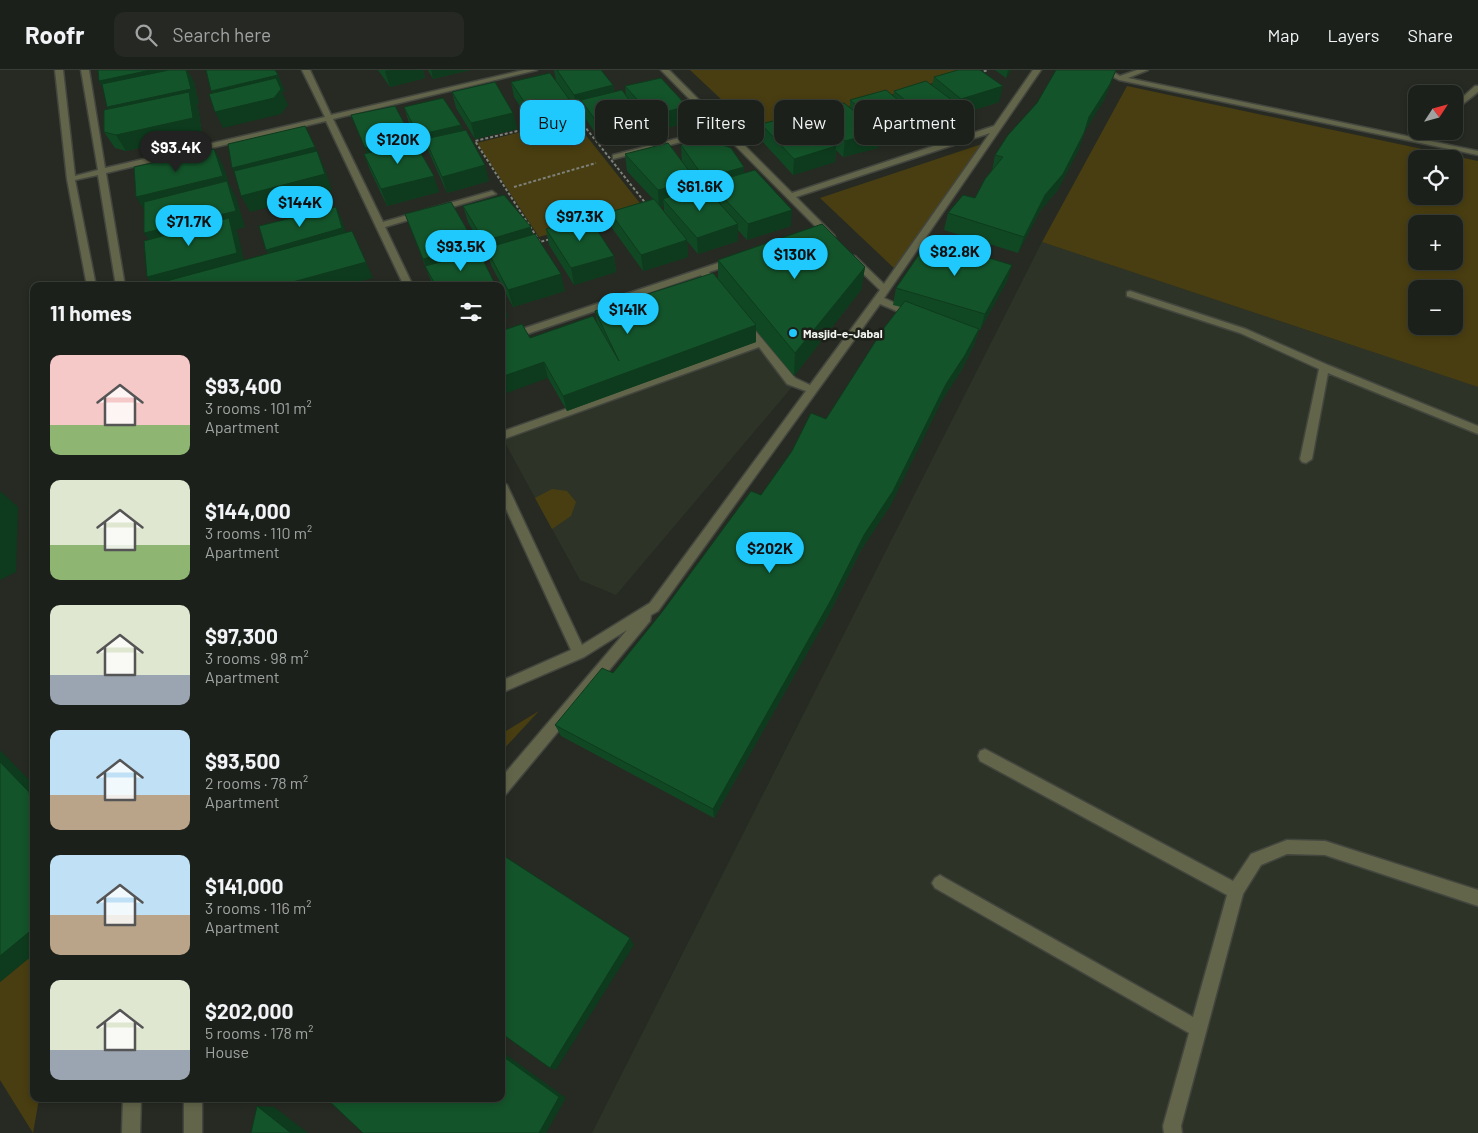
<!DOCTYPE html>
<html lang="en">
<head>
<meta charset="utf-8">
<style>
	:root { --surface:#1c201a; --page:#252823; --text:#f1f3f6; --muted:#a0a3a2; --line:#3a3e39; --accent:#1fc9fd }
	body { margin:0; font-family:Barlow,sans-serif; background:var(--page); color:var(--text); height:100vh; display:flex; flex-direction:column; font-size:19px; white-space:nowrap }
	* { box-sizing:border-box; margin:0 }
	p { font-size:16px; color:var(--muted) }
	.icon { flex:none; width:28px; height:28px; fill:none; stroke:currentColor; stroke-width:2; stroke-linecap:round; stroke-linejoin:round }
	.map { position:relative; flex:1; overflow:hidden }
	.side { position:absolute; left:30px; top:212px; width:475px; height:820px; display:flex; flex-direction:column; background:var(--surface); border-radius:10px; box-shadow:0 2px 8px #0003,0 0 0 1px var(--line) }
	.side>* { flex:none }
	.banner { position:absolute; left:520px; top:30px; width:475px; height:45px; display:flex; gap:10px }
	.needle { width:32px; rotate:54deg }
	.tools { position:absolute; left:1408px; top:15px; display:grid; gap:10px }
	.tools a { display:grid; place-items:center; width:55px; height:55px; border-radius:10px; background:var(--surface); box-shadow:0 2px 8px #0003,0 0 0 1px var(--line); font-size:25px }
	.price { position:absolute; translate:-50% -42px; padding:0 11px; border-radius:18px; background:var(--accent); color:#111; font-size:16px; line-height:32px; filter:drop-shadow(0 1px 2px #0008) }
	.price::after { content:''; position:absolute; left:50%; top:30px; width:15px; height:11px; margin-left:-8px; background:inherit; clip-path:polygon(0 0,100% 0,50% 100%) }
	.price.on { background:#222; color:#fff }
	ul { padding:0; list-style:none }
	li { display:flex; align-items:center; gap:15px; height:125px; padding:0 20px }
	li span { display:grid; place-items:center; flex:none; width:140px; height:100px; border-radius:10px; color:#555 }
	li>.icon { margin-inline-start:auto }
	span .icon { width:60px; height:60px; fill:#fffc; stroke-width:1 }
	li b { font-size:21px }
	h2 { display:flex; justify-content:space-between; align-items:center; height:60px; padding:0 20px; font-size:21px }
	.chip { padding:0 18px; border-radius:10px; background:var(--surface); box-shadow:0 2px 8px #0003,0 0 0 1px var(--line); font-size:18px; line-height:45px }
	.chip.on { background:var(--accent); color:#111 }
	header { display:flex; align-items:center; gap:30px; box-sizing:border-box; height:70px; padding:0 25px; background:var(--surface); border-bottom:1px solid var(--line) }
	header strong { font-size:24px }
	nav { display:flex; gap:28px; margin-inline-start:auto; font-size:18px }
	.search { width:350px; height:45px; background:var(--page); display:flex; align-items:center; gap:12px; box-sizing:border-box; padding:0 18px; border-radius:10px; color:var(--muted); font-size:19px }
	.map>svg:first-child { display:block }
	.built { fill:#2d3427 }
	.green { fill:#493e11; fill-rule:evenodd }
	.lines { fill:none; stroke-linecap:round; stroke-linejoin:round }
	.minor-casing { stroke:#43463f; stroke-width:3 }
	.path { stroke:#7e817a; stroke-width:2; stroke-dasharray:3 2; stroke-linecap:butt }
	.minor { fill:#626549; fill-rule:evenodd }
	.wall { fill:#114824; fill-rule:evenodd }
	.shaded-wall { fill:#0e3b1d }
	.building { fill:#14542a; stroke:#0e3b1d }
	.poi-dot { fill:#1fc9fd; stroke:#1c2019; stroke-width:2 }
	.labels { text-anchor:middle; dominant-baseline:central; stroke-width:5; stroke-linejoin:round; paint-order:stroke }
	.far-poi-label { font-size:12px; font-weight:bold; fill:#f2f5f0; stroke:#1c2019; text-anchor:start }
</style>
</head>
<body>
<header>
<strong>Roofr</strong>
<div class="search"><svg class="icon" aria-label="search" viewBox="0 0 24 24"><circle cx="10" cy="10" r="6"/><path d="M15 15l6 6"/></svg>Search here</div>
<nav><a>Map</a><a>Layers</a><a>Share</a></nav>
</header>
<div class="map">
<svg width="1478" height="1063" viewBox="0 0 1478 1063">
	<rect width="100%" height="100%" fill="#262a22"/>
	<!-- built -->
	<path class="built" d="M 1042,172 L 1478,317 L 1478,1063 L 592,1063 Z
		M 760,276 L 792,317 L 616,525 L 580,510 L 503,369 Z"/>
	<!-- green -->
	<path class="green" d="M 690,0 L 979,0 L 757,63 Z
		M 1127,16 L 1478,91 L 1478,317 L 1042,172 ZM 1416,89 L 1454,89 L 1454,126 L 1416,126 ZM 1416,154 L 1454,154 L 1454,191 L 1416,191 ZM 1416,219 L 1454,219 L 1454,256 L 1416,256 Z
		M 573,49 L 643,137 L 539,167 L 477,73 Z
		M 988,72 L 897,201 L 820,128 Z
		M 552,419 L 567,421 L 576,432 L 571,446 L 552,459 L 535,428 Z
		M 539,641 L 501,682 L 501,664 Z
		M 34,884 L 34,1029 L 39,1029 L 33,1063 L 0,1010 L 0,912 Z"/>
	<g class="lines">
		<defs>
			<path id="minor" d="M 55,0 L 63,0 L 75,106 L 98,100 L 81,0 L 89,0 L 105,98 L 325,47 L 302,0 L 310,0 L 331,45 L 524,0 L 537,0 L 333,49 L 383,152 L 492,121 L 496,124 L 385,157 L 413,216 L 404,216 L 326,51 L 106,103 L 125,216 L 116,216 L 98,105 L 75,110 L 96,216 L 87,216 L 67,109 Z
				M 661,0 L 669,0 L 792,123 L 994,56 L 1033,0 L 1041,0 L 884,228 L 917,243 L 917,247 L 911,247 L 880,234 L 658,541 L 651,545 L 650,551 L 506,724 L 501,726 L 501,708 L 627,560 L 584,587 L 501,623 L 501,611 L 571,580 L 501,428 L 501,411 L 507,415 L 582,575 L 650,533 L 806,321 L 787,314 L 759,277 L 501,370 L 501,362 L 755,272 L 740,254 L 745,251 L 748,252 L 795,308 L 810,315 L 880,220 L 849,190 L 849,186 L 855,186 L 884,214 L 990,63 L 796,127 L 834,165 L 835,167 L 831,170 L 828,169 L 722,62 L 613,89 L 613,85 L 718,58 Z
				M 1100,0 L 1109,0 L 1120,6 L 1137,0 L 1148,0 L 1128,8 L 1478,81 L 1478,85 L 1119,10 Z
				M 1475,16 L 1478,16 L 1478,22 L 1454,41 L 1454,35 Z
				M 733,188 L 736,189 L 736,193 L 709,202 L 722,219 L 720,221 L 714,221 L 701,205 L 501,273 L 501,266 Z
				M 1130,221 L 1246,259 L 1328,295 L 1478,356 L 1478,364 L 1328,303 L 1312,389 L 1306,393 L 1302,392 L 1300,389 L 1319,299 L 1240,263 L 1127,226 L 1127,222 Z
				M 985,679 L 1233,811 L 1251,784 L 1287,770 L 1325,771 L 1478,820 L 1478,836 L 1325,785 L 1287,784 L 1261,795 L 1243,824 L 1181,1056 L 1182,1063 L 1164,1063 L 1163,1056 L 1189,963 L 935,818 L 932,813 L 935,808 L 940,805 L 945,808 L 1193,947 L 1227,825 L 980,691 L 978,686 L 980,681 Z
				M 123,1029 L 141,1029 L 140,1063 L 122,1063 Z
				M 184,1029 L 202,1029 L 202,1063 L 184,1063 Z"/>
		</defs>
		<!-- minor casing -->
		<use href="#minor" class="minor-casing"/>
		<!-- path -->
		<path class="path" d="M 979,3 L 988,0
			M 577,47 L 651,140 L 540,172 L 475,71 Z
			M 514,117 L 596,93"/>
		<!-- minor -->
		<use href="#minor" class="minor"/>
	</g>
	<!-- wall -->
	<path class="wall" d="M 98,0 L 187,0 L 194,12 L 199,34 L 196,35 L 198,38 L 202,64 L 126,81 L 115,78 L 104,62 L 108,39 L 103,17 L 99,11 Z
		M 378,0 L 423,0 L 425,8 L 390,17 Z
		M 428,0 L 470,0 L 433,9 Z
		M 554,0 L 601,0 L 613,15 L 614,22 L 626,26 L 625,16 L 687,36 L 688,52 L 653,62 L 644,51 L 645,65 L 603,75 L 584,46 L 583,39 L 577,41 L 569,30 L 572,45 L 532,55 L 514,27 L 511,12 L 556,11 Z
		M 995,0 L 1011,0 L 1006,8 Z
		M 1116,0 L 1104,30 L 1085,60 L 1079,79 L 1057,121 L 1040,141 L 1018,183 L 944,160 L 948,143 L 975,128 L 992,101 L 995,85 Z
		M 934,7 L 999,32 L 958,45 L 954,42 L 952,49 L 919,60 L 918,59 L 917,64 L 881,75 L 878,73 L 878,78 L 843,87 L 836,80 L 835,92 L 793,105 L 761,70 L 761,54 L 813,55 L 814,42 L 850,37 L 850,30 L 893,26 L 894,21 L 932,15 Z
		M 452,22 L 513,43 L 517,59 L 475,69 L 456,38 Z
		M 404,37 L 461,55 L 463,61 L 489,111 L 447,123 L 428,80 L 423,81 L 409,53 Z
		M 351,45 L 412,71 L 439,122 L 387,136 L 370,100 L 364,84 L 367,83 Z
		M 681,75 L 744,97 L 744,103 L 791,156 L 747,170 L 738,160 L 738,171 L 698,184 L 687,171 L 688,187 L 643,201 L 612,158 L 610,142 L 653,129 L 627,101 L 625,84 L 682,92 ZM 664,136 L 664,142 L 660,137 Z
		M 463,136 L 533,164 L 565,221 L 513,237 L 491,195 L 489,188 L 468,152 Z
		M 405,144 L 476,175 L 478,182 L 496,216 L 433,216 Z
		M 546,159 L 614,186 L 616,202 L 574,215 L 549,175 Z
		M 718,190 L 865,197 L 861,220 L 794,306 L 756,260 L 756,272 L 567,341 L 548,308 L 530,268 L 597,253 L 595,241 L 718,209 Z
		M 1012,195 L 1007,211 L 980,260 L 979,260 L 974,275 L 961,301 L 942,330 L 890,436 L 861,480 L 829,544 L 714,748 L 561,666 L 555,655 L 613,603 L 761,425 L 826,349 L 901,237 L 893,235 L 896,218 Z"/>
	<!-- shaded-wall -->
	<path class="shaded-wall" d="M 151,0 L 184,0 L 109,27 L 99,11 Z
		M 186,0 L 187,0 L 194,12 L 199,34 L 196,35 L 198,38 L 202,64 L 126,81 L 116,65 L 117,53 L 107,37 Z
		M 276,0 L 285,21 L 282,22 L 288,35 L 281,44 L 223,58 L 215,42 L 219,37 L 211,21 Z
		M 389,0 L 423,0 L 425,8 L 390,17 L 385,1 Z
		M 431,0 L 470,0 L 433,9 Z
		M 1008,0 L 1011,0 L 1006,8 Z
		M 1116,0 L 1104,30 L 1084,63 L 1089,47 Z
		M 613,15 L 615,31 L 581,30 L 583,39 L 577,41 L 574,25 Z
		M 1003,16 L 999,32 L 958,45 L 961,29 Z
		M 569,29 L 572,45 L 532,55 L 529,39 Z
		M 956,33 L 952,49 L 919,60 L 922,44 Z
		M 687,36 L 688,52 L 653,62 L 652,46 Z
		M 513,43 L 517,59 L 475,69 L 471,53 Z
		M 920,48 L 917,64 L 881,75 L 884,59 Z
		M 643,49 L 645,65 L 603,75 L 601,58 Z
		M 461,55 L 466,71 L 425,69 L 428,80 L 423,81 L 418,65 Z
		M 880,62 L 878,78 L 843,87 L 845,71 Z
		M 1084,63 L 1079,79 L 1057,121 L 1040,141 L 1018,183 L 1024,167 L 1045,125 Z
		M 411,66 L 416,82 L 372,94 L 365,78 Z
		M 836,76 L 835,92 L 793,105 L 794,89 Z
		M 315,77 L 324,97 L 332,120 L 250,142 L 241,126 L 241,114 L 232,98 Z
		M 214,79 L 223,95 L 230,116 L 236,127 L 245,157 L 236,160 L 238,164 L 246,199 L 153,216 L 147,207 L 155,179 L 144,163 L 146,143 L 136,127 Z
		M 485,95 L 489,111 L 447,123 L 442,107 Z
		M 744,97 L 744,114 L 710,113 L 711,123 L 705,125 L 704,108 Z
		M 434,106 L 439,122 L 387,136 L 381,119 Z
		M 696,110 L 697,126 L 663,129 L 664,136 L 659,137 L 658,120 Z
		M 336,137 L 343,153 L 350,175 L 275,196 L 266,180 Z
		M 792,140 L 791,156 L 747,170 L 748,154 Z
		M 738,154 L 738,171 L 698,184 L 697,168 Z
		M 531,157 L 535,174 L 486,178 L 489,188 L 484,171 Z
		M 687,170 L 688,187 L 643,201 L 641,185 Z
		M 476,175 L 481,191 L 427,199 L 423,189 Z
		M 614,186 L 616,202 L 574,215 L 571,198 Z
		M 366,192 L 373,208 L 344,216 L 278,216 Z
		M 1012,195 L 1007,211 L 980,260 L 985,244 Z
		M 865,197 L 861,220 L 794,306 L 795,283 Z
		M 561,204 L 565,221 L 513,237 L 508,220 Z
		M 503,230 L 508,247 L 501,249 L 501,231 Z
		M 756,255 L 756,272 L 567,341 L 563,326 Z
		M 979,259 L 974,275 L 961,301 L 942,330 L 890,436 L 861,480 L 829,544 L 714,748 L 713,739 L 864,465 L 946,314 Z
		M 544,292 L 548,308 L 501,325 L 501,307 Z
		M 0,421 L 18,437 L 16,502 L 0,510 Z
		M 0,680 L 34,715 L 34,755 L 0,692 Z
		M 34,858 L 34,884 L 0,912 L 0,886 Z
		M 630,868 L 634,875 L 556,1000 L 550,998 Z
		M 501,981 L 566,1028 L 546,1063 L 539,1063 L 501,985 Z
		M 257,1036 L 274,1037 L 308,1063 L 291,1063 Z"/>
	<!-- building -->
	<path class="building" d="M 98,0 L 151,0 L 99,11 Z
		M 169,0 L 186,0 L 191,19 L 107,37 L 102,14 Z
		M 206,0 L 275,0 L 278,5 L 211,21 Z
		M 557,0 L 601,0 L 613,15 L 574,25 Z
		M 958,0 L 980,0 L 1003,16 L 961,29 L 934,7 Z
		M 1056,0 L 1116,0 L 1110,14 L 1089,47 L 1084,63 L 1063,104 L 1045,125 L 1024,167 L 948,143 L 963,125 L 975,128 L 985,109 L 1003,87 L 995,85 L 1008,65 L 1037,33 Z
		M 550,3 L 569,29 L 529,39 L 511,12 Z
		M 276,8 L 281,19 L 274,28 L 215,42 L 209,24 Z
		M 661,8 L 687,36 L 652,46 L 625,16 Z
		M 926,11 L 956,33 L 922,44 L 894,21 Z
		M 495,12 L 513,43 L 471,53 L 452,22 Z
		M 622,20 L 643,49 L 601,58 L 581,30 Z
		M 886,20 L 920,48 L 884,59 L 850,30 Z
		M 189,22 L 193,48 L 116,65 L 104,62 L 104,40 Z
		M 443,28 L 461,55 L 418,65 L 404,37 Z
		M 844,33 L 880,62 L 845,71 L 814,42 Z
		M 395,36 L 411,66 L 365,78 L 351,45 Z
		M 801,44 L 836,76 L 794,89 L 761,54 Z
		M 305,56 L 315,77 L 232,98 L 228,74 Z
		M 466,60 L 485,95 L 442,107 L 425,69 Z
		M 703,68 L 731,78 L 744,97 L 704,108 L 681,75 Z
		M 414,71 L 434,106 L 381,119 L 364,84 Z
		M 668,73 L 696,110 L 658,120 L 625,84 Z
		M 214,79 L 223,106 L 136,127 L 134,97 Z
		M 317,81 L 325,104 L 241,126 L 234,101 Z
		M 755,100 L 792,140 L 748,154 L 710,113 Z
		M 227,111 L 236,141 L 144,163 L 144,132 Z
		M 703,115 L 738,154 L 697,168 L 663,129 Z
		M 504,125 L 531,157 L 484,171 L 463,136 Z
		M 654,129 L 687,170 L 641,185 L 610,142 Z
		M 451,132 L 476,175 L 423,189 L 405,144 Z
		M 336,137 L 342,158 L 266,180 L 259,156 Z
		M 588,146 L 614,186 L 571,198 L 546,159 Z
		M 229,148 L 237,183 L 147,207 L 144,171 Z
		M 822,154 L 865,197 L 795,283 L 718,190 Z
		M 352,161 L 366,192 L 278,216 L 148,216 Z
		M 535,164 L 561,204 L 508,220 L 486,178 Z
		M 929,170 L 1012,195 L 985,244 L 896,218 Z
		M 479,182 L 496,216 L 436,216 L 425,196 Z
		M 713,203 L 756,255 L 563,326 L 544,292 L 501,307 L 501,261 L 522,254 L 530,268 L 593,246 L 619,291 L 595,241 Z
		M 905,231 L 979,259 L 965,285 L 946,314 L 893,421 L 864,465 L 831,530 L 713,739 L 555,655 L 602,598 L 613,603 L 662,542 L 751,421 L 761,425 L 792,381 L 811,343 L 826,349 L 884,258 Z
		M 0,692 L 29,722 L 34,755 L 34,858 L 0,886 Z
		M 501,784 L 630,868 L 550,998 L 501,963 Z
		M 501,985 L 559,1027 L 539,1063 L 363,1063 L 327,1029 L 501,1029 Z
		M 257,1036 L 291,1063 L 251,1063 Z"/>
	<!-- markers -->
	<circle class="poi-dot" cx="793" cy="263" r="5"/>
	<g class="labels">
		<!-- far-poi labels -->
		<g class="far-poi-label">
			<text x="803" y="263">Masjid-e-Jabal</text>
		</g>
	</g>
</svg>
<div class="tools">
<a><svg class="needle" viewBox="-14 -14 28 28"><path d="M0-13l5 13h-10z" fill="#e53935"/><path d="M0 13l5-13h-10z" fill="#a0a3a2"/></svg></a>
<a><svg class="icon" aria-label="locate" viewBox="0 0 24 24"><circle cx="12" cy="12" r="6"/><path d="M12 2v4M12 18v4M2 12h4M18 12h4"/></svg></a>
<a>+</a>
<a>−</a>
</div>
<b class="price" style="left:398px;top:95px">$120K</b>
<b class="price on" style="left:176px;top:103px">$93.4K</b>
<b class="price" style="left:700px;top:142px">$61.6K</b>
<b class="price" style="left:300px;top:158px">$144K</b>
<b class="price" style="left:580px;top:172px">$97.3K</b>
<b class="price" style="left:189px;top:177px">$71.7K</b>
<b class="price" style="left:461px;top:202px">$93.5K</b>
<b class="price" style="left:955px;top:207px">$82.8K</b>
<b class="price" style="left:795px;top:210px">$130K</b>
<b class="price" style="left:628px;top:265px">$141K</b>
<b class="price" style="left:770px;top:504px">$202K</b>
<div class="banner">
<a class="chip on">Buy</a>
<a class="chip">Rent</a>
<a class="chip">Filters</a>
<a class="chip">New</a>
<a class="chip">Apartment</a>
</div>
<section class="side">
<h2>11 homes<svg class="icon" aria-label="filters" viewBox="0 0 24 24"><path d="M4 7h16M4 17h16"/><circle cx="9" cy="7" r="2"/><circle cx="15" cy="17" r="2"/></svg></h2>
<ul>
<li><span style="background:linear-gradient(#f6c9c9 70%,#8fb573 0)"><svg class="icon" aria-label="home" viewBox="0 0 24 24"><path d="M3 11l9-7 9 7M6 9v11h12V9"/></svg></span><div><b>$93,400</b><p>3 rooms · 101 m²</p><p>Apartment</p></div></li>
<li><span style="background:linear-gradient(#dfe7d0 65%,#8fb573 0)"><svg class="icon" aria-label="home" viewBox="0 0 24 24"><path d="M3 11l9-7 9 7M6 9v11h12V9"/></svg></span><div><b>$144,000</b><p>3 rooms · 110 m²</p><p>Apartment</p></div></li>
<li><span style="background:linear-gradient(#dfe7d0 70%,#9aa5b1 0)"><svg class="icon" aria-label="home" viewBox="0 0 24 24"><path d="M3 11l9-7 9 7M6 9v11h12V9"/></svg></span><div><b>$97,300</b><p>3 rooms · 98 m²</p><p>Apartment</p></div></li>
<li><span style="background:linear-gradient(#bfe0f5 65%,#b9a48a 0)"><svg class="icon" aria-label="home" viewBox="0 0 24 24"><path d="M3 11l9-7 9 7M6 9v11h12V9"/></svg></span><div><b>$93,500</b><p>2 rooms · 78 m²</p><p>Apartment</p></div></li>
<li><span style="background:linear-gradient(#bfe0f5 60%,#b9a48a 0)"><svg class="icon" aria-label="home" viewBox="0 0 24 24"><path d="M3 11l9-7 9 7M6 9v11h12V9"/></svg></span><div><b>$141,000</b><p>3 rooms · 116 m²</p><p>Apartment</p></div></li>
<li><span style="background:linear-gradient(#dfe7d0 70%,#9aa5b1 0)"><svg class="icon" aria-label="home" viewBox="0 0 24 24"><path d="M3 11l9-7 9 7M6 9v11h12V9"/></svg></span><div><b>$202,000</b><p>5 rooms · 178 m²</p><p>House</p></div></li>
</ul>
</section>
</div>
</body>
</html>
